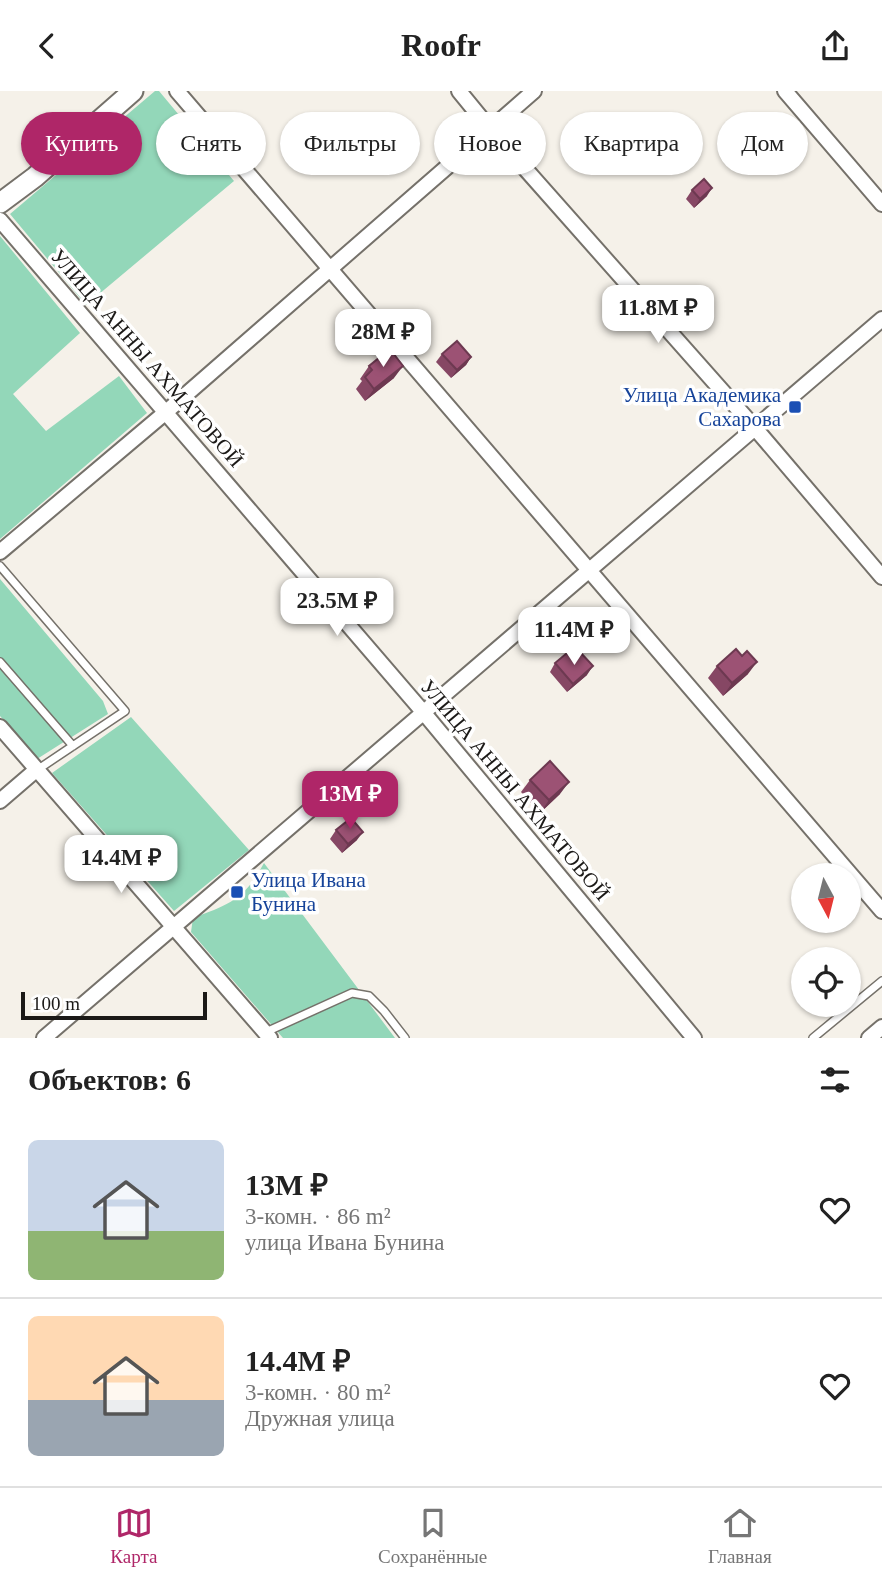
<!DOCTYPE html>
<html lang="ru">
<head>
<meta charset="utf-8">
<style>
	:root { --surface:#fff; --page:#f6f6f6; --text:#222; --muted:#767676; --line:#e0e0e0; --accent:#af2668 }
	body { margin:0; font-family:Georgia,serif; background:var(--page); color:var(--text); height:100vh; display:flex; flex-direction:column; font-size:26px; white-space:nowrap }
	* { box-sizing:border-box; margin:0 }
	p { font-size:23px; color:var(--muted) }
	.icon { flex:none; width:38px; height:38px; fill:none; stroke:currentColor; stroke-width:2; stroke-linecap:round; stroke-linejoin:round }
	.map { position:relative; height:947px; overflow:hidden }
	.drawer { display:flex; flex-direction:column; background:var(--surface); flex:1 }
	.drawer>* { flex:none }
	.top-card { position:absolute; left:21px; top:21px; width:840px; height:63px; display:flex; gap:14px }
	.needle { width:46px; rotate:173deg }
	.tools { position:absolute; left:791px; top:772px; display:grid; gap:14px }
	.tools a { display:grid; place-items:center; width:70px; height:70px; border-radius:50%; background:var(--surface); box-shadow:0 2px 5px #0004; font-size:35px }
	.scale { position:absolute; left:21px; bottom:18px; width:186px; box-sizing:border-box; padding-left:7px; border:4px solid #1b1917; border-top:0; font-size:19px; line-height:24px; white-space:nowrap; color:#1b1917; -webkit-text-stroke:5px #fff; paint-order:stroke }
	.price { position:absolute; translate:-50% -60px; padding:0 16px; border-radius:14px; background:#fff; color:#222; font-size:23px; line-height:46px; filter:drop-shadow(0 2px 4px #0008) }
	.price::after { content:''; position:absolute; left:50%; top:42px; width:21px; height:16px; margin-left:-10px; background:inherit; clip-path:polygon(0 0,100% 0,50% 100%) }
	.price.active { background:var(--accent); color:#fff }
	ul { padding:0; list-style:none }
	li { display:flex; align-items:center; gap:21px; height:175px; padding:0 28px }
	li+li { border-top:2px solid var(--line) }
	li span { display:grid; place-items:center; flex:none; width:196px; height:140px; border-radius:10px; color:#555 }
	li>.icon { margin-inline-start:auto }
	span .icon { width:84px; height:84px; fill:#fffc; stroke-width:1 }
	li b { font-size:30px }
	h2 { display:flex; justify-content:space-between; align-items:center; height:84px; padding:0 28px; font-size:30px }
	.pill { padding:0 24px; border-radius:32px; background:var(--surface); box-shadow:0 2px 5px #0004; font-size:24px; line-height:63px }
	.pill.active { background:var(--accent); color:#fff }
	header { display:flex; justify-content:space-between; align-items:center; height:91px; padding:0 28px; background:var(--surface); font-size:32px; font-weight:800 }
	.tabs { display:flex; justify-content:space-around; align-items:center; height:98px; border-top:2px solid var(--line); background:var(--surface); font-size:19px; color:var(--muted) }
	.tabs a { display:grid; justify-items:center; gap:4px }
	.tabs .active { color:var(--accent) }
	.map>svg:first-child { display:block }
	.green { fill:#93d7b9 }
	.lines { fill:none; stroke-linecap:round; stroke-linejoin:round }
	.lane-casing { stroke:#75716a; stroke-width:10 }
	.street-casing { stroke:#75716a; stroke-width:18 }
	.secondary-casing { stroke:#75716a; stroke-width:23 }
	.lane { stroke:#fff; stroke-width:7 }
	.street { stroke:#fff; stroke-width:14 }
	.secondary { stroke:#fff; stroke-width:19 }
	.wall { fill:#864764 }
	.shaded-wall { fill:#6d3951 }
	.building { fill:#9c5274; stroke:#6d3951; stroke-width:2 }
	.transit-dot { fill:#1a4fb4; stroke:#fff; stroke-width:2.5 }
	.labels { text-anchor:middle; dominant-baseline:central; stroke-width:7; stroke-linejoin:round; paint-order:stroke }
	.street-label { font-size:21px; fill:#1b1917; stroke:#fff }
	.transit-label { font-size:21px; fill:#164399; stroke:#fff; text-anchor:end }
</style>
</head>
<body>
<header><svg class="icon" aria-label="back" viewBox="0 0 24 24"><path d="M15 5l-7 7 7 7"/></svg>Roofr<svg class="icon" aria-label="share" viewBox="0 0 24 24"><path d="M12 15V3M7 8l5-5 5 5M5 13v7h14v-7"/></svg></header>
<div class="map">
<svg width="882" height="947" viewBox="0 0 882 947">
	<rect width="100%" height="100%" fill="#f5f1e9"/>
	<!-- green -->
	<path class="green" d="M 155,0 L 159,0 L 234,90 L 86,214 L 10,123 Z
		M 0,145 L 80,242 L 13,303 L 46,340 L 119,285 L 147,322 L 0,448 Z
		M 0,488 L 103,610 L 108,623 L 37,668 L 0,625 Z
		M 131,626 L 249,759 L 174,820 L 52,682 Z
		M 264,772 L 395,947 L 283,947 L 191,841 L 193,827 C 230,813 244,809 264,772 Z"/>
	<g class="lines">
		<defs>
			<path id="lane" d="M 0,475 L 125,620 L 37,679
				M 0,571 L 73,655
				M 266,941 L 352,902 L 369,905 L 384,920 L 405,947
				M 813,947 L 882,890"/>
			<path id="street" d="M 177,0 L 882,820
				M 459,0 L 490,38 L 755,337 L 882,486
				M 785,0 L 882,113
				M 0,129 L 424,622 L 694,947
				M 0,461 L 166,321 L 534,0
				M 0,636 L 270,947
				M 0,710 L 36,679
				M 44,947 L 882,228
				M 869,947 L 882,936"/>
			<path id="secondary" d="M 0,112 L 35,86 L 133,0"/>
		</defs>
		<!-- lane casing -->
		<use href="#lane" class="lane-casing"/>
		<!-- street casing -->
		<use href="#street" class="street-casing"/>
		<!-- secondary casing -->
		<use href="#secondary" class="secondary-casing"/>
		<!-- lane -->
		<use href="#lane" class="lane"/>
		<!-- street -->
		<use href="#street" class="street"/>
		<!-- secondary -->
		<use href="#secondary" class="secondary"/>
	</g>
	<!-- wall -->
	<path class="wall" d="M 692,99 L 707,105 L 694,117 L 686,108 Z
		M 442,263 L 471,266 L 466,274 L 451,287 L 436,271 Z
		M 369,275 L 394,287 L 365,310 L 356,298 L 362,290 L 360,288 Z
		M 555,572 L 587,584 L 567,601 L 550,581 Z
		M 717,575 L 748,583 L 723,605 L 708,587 Z
		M 530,689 L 560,703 L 540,722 L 521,701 Z
		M 336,739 L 357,749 L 342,762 L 330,748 Z"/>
	<!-- shaded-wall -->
	<path class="shaded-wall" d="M 712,97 L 707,105 L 694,117 L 700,108 Z
		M 471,266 L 466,274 L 451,287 L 457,279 Z
		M 403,275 L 394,287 L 365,310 L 374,298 Z
		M 757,571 L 748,583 L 723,605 L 732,592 Z
		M 593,575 L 587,584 L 567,601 L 573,593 Z
		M 569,691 L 560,703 L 540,722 L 549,709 Z
		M 363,741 L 357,749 L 342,762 L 348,753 Z"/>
	<!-- building -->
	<path class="building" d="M 704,88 L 712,97 L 700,108 L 692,99 Z
		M 457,250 L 471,266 L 457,279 L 442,263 Z
		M 390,258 L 403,275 L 374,298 L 365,286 L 372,279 L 369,275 Z
		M 736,558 L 742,565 L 747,560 L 757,571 L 732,592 L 717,575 Z
		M 580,561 L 593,575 L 573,593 L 555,572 L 567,562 L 573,568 Z
		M 550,670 L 569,691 L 549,709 L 530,689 Z
		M 351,727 L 363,741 L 348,753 L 336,739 Z"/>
	<!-- markers -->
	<g class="transit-dot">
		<rect x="788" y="309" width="14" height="14" rx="3.5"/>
		<rect x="230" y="794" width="14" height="14" rx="3.5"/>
	</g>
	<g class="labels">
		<!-- street labels -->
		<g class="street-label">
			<text transform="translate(147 267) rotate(49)">УЛИЦА АННЫ АХМАТОВОЙ</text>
			<text transform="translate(515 699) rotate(50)">УЛИЦА АННЫ АХМАТОВОЙ</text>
		</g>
		<!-- transit labels -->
		<g class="transit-label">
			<text x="781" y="304">Улица Академика<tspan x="781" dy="24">Сахарова</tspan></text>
			<text x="251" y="789" text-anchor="start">Улица Ивана<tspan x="251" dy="24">Бунина</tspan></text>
		</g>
	</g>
</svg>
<div class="tools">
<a><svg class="needle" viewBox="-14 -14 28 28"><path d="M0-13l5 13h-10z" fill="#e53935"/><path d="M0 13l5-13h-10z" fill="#767676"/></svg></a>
<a><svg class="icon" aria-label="locate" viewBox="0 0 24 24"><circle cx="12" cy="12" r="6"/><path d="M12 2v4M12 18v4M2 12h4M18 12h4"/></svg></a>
</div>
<div class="scale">100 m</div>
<b class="price" style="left:658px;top:254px">11.8M ₽</b>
<b class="price" style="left:383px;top:278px">28M ₽</b>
<b class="price" style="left:337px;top:547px">23.5M ₽</b>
<b class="price" style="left:574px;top:576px">11.4M ₽</b>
<b class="price active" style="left:350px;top:740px">13M ₽</b>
<b class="price" style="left:121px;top:804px">14.4M ₽</b>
<div class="top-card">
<a class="pill active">Купить</a>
<a class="pill">Снять</a>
<a class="pill">Фильтры</a>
<a class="pill">Новое</a>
<a class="pill">Квартира</a>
<a class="pill">Дом</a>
</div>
</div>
<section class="drawer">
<h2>Объектов: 6<svg class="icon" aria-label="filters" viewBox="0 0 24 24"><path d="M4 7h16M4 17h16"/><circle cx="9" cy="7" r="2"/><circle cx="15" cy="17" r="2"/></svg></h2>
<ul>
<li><span style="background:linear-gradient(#c9d6e8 65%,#8fb573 0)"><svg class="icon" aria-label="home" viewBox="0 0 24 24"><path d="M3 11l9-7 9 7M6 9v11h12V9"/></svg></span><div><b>13M ₽</b><p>3-комн. · 86 m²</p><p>улица Ивана Бунина</p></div><svg class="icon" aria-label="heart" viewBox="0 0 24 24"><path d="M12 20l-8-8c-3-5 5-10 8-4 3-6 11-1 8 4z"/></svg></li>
<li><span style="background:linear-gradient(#ffd9b3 60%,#9aa5b1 0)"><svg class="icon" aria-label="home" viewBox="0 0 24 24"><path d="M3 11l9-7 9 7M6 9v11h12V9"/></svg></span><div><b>14.4M ₽</b><p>3-комн. · 80 m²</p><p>Дружная улица</p></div><svg class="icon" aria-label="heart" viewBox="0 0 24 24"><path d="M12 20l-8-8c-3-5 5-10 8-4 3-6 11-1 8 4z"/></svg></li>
</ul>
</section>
<nav class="tabs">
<a class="active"><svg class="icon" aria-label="map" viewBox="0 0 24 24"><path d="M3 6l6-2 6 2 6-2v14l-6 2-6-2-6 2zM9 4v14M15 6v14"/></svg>Карта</a>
<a><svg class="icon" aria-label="saved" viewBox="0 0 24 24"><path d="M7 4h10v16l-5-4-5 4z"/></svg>Сохранённые</a>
<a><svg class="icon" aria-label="home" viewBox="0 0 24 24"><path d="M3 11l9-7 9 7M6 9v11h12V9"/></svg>Главная</a>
</nav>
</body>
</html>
